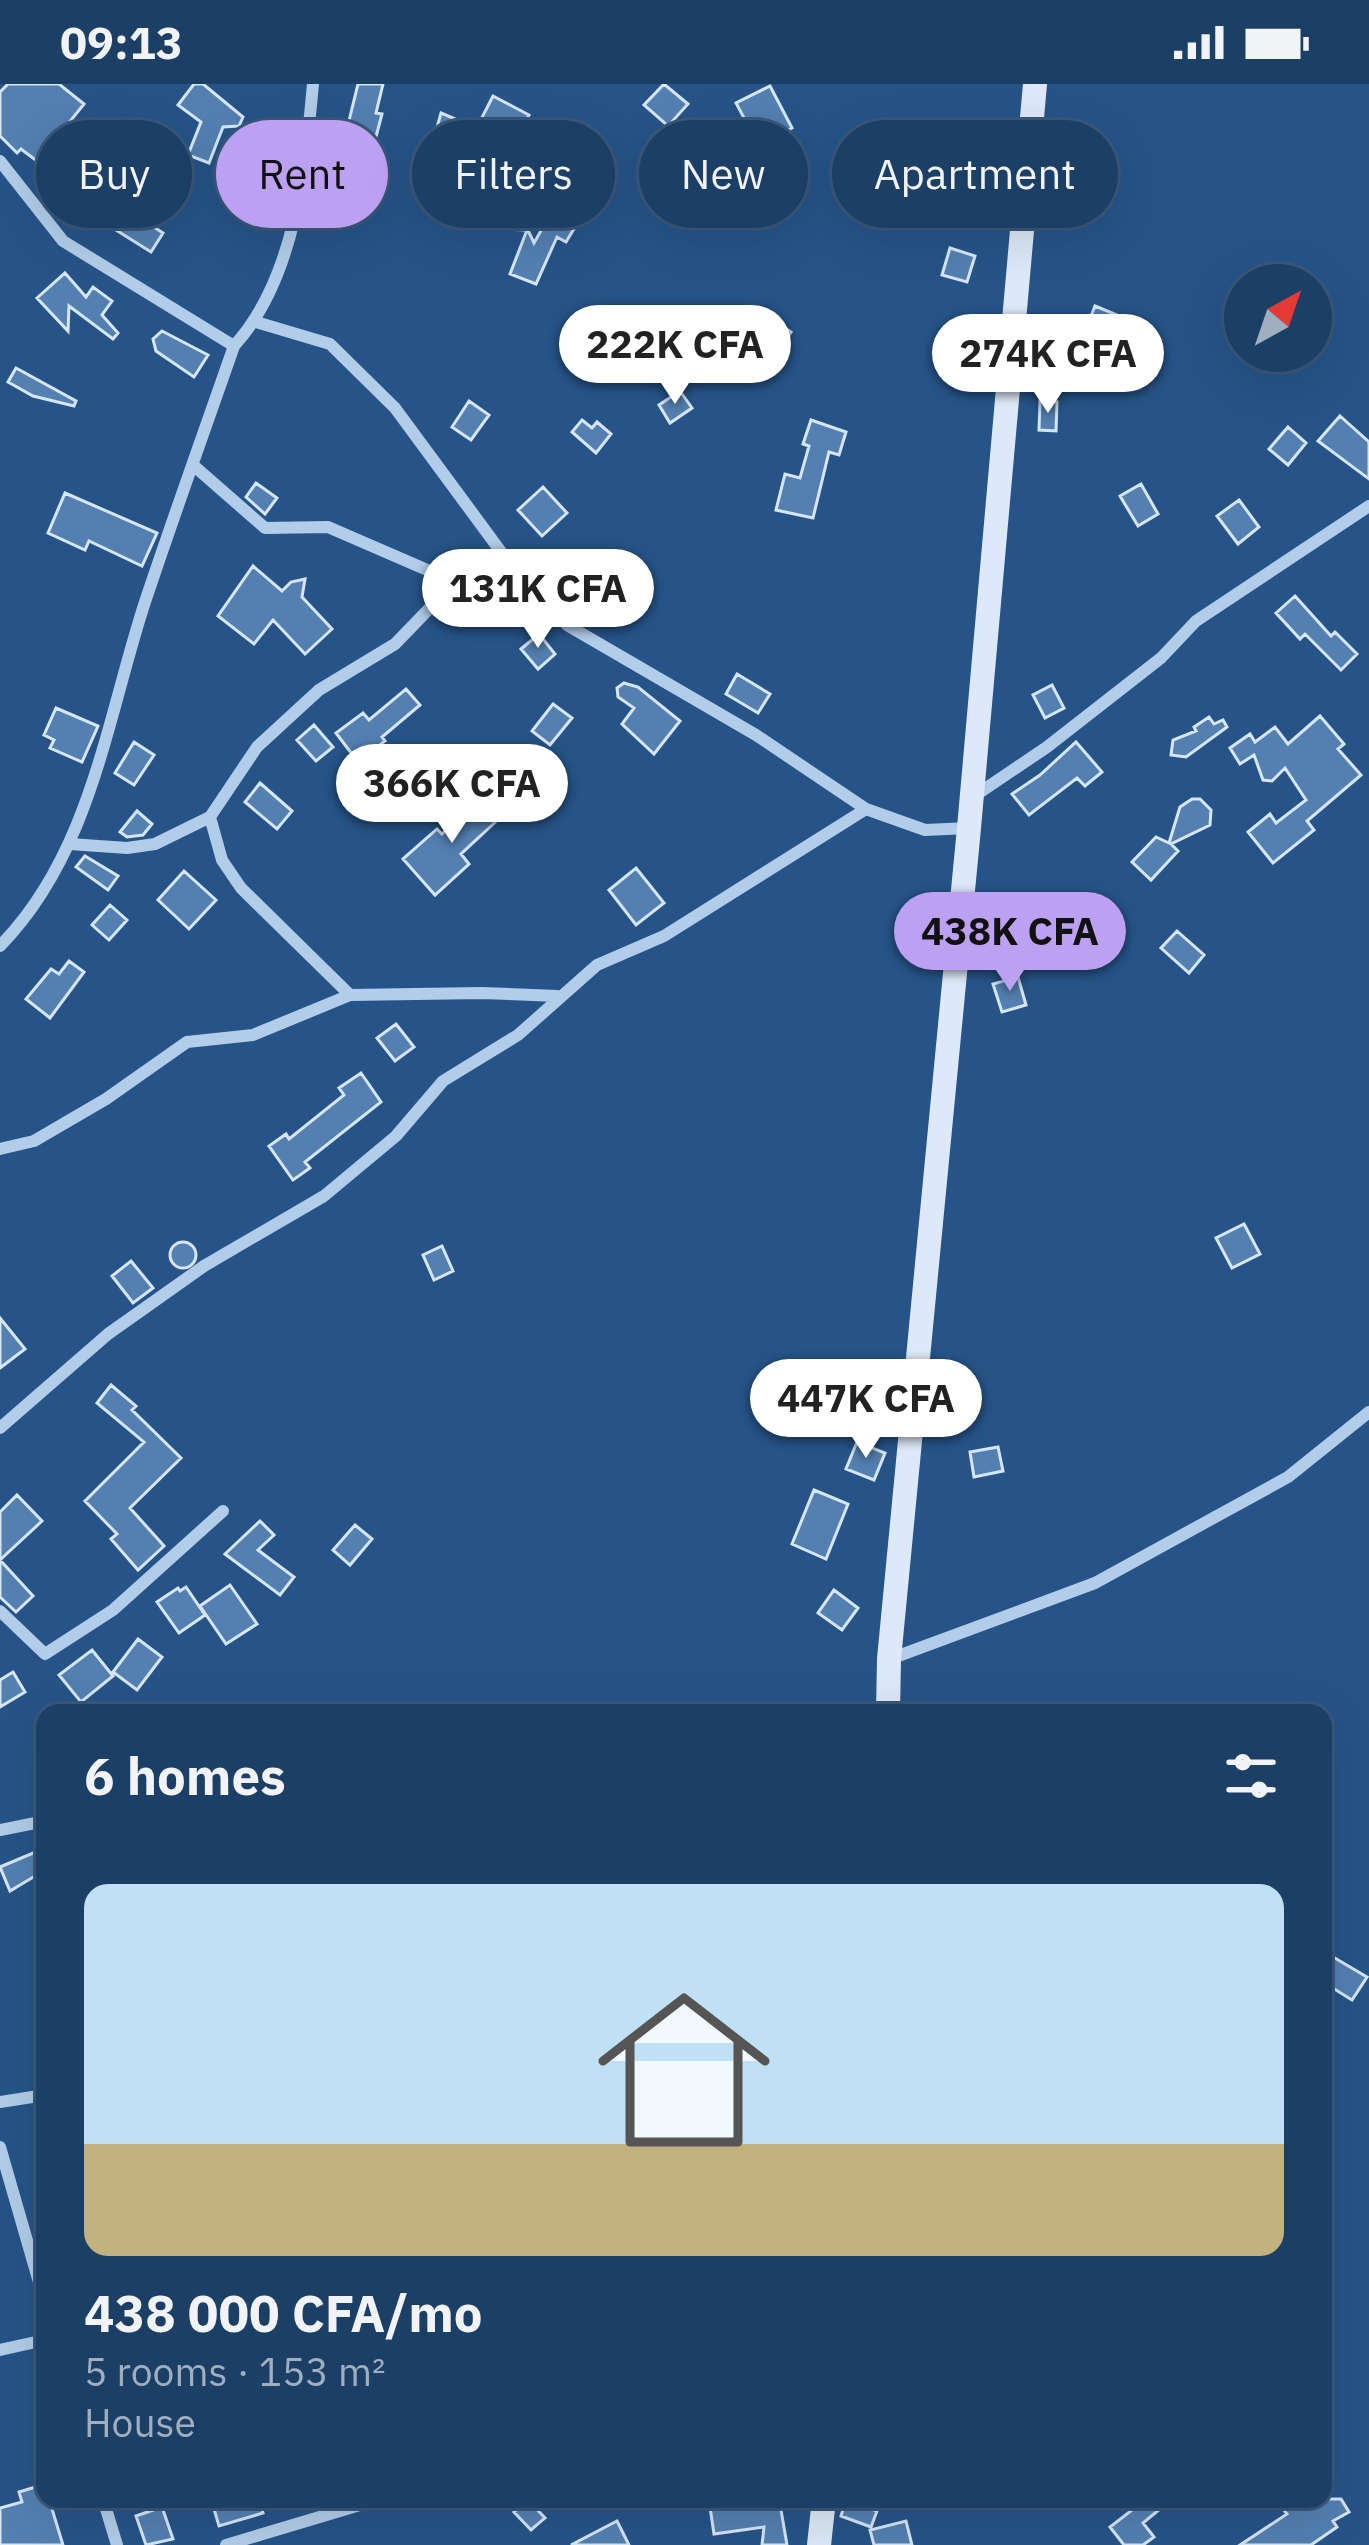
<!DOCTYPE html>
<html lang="en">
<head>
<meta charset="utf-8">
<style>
	:root { --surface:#1c3f66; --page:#294a6f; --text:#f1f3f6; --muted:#a0afbf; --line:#3a587a; --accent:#bca0f2 }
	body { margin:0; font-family:"IBM Plex Sans",sans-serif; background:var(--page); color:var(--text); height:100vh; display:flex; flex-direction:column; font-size:45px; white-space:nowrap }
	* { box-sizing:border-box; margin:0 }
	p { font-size:39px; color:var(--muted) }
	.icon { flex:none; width:66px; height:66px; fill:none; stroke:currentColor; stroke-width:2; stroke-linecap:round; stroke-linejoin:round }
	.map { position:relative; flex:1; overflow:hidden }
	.panel { position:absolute; left:36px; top:1620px; width:1296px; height:804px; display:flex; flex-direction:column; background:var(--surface); border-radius:24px; box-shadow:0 12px 48px #0002,0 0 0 3px var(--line) }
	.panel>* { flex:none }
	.hud { position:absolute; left:36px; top:36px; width:1299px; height:108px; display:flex; gap:24px }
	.needle { width:78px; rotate:40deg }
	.controls { position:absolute; left:1224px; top:180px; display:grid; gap:24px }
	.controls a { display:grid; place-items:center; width:108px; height:108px; border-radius:50%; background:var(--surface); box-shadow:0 12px 48px #0002,0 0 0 3px var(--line); font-size:60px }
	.price { position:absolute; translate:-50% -102px; padding:0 27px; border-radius:42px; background:#fff; color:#222; font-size:39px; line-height:78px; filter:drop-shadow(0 3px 6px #0008) }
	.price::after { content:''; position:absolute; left:50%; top:72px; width:36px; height:27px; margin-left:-18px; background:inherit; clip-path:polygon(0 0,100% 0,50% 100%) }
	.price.active { background:var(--accent); color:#111 }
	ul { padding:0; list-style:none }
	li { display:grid; align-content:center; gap:24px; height:636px; padding:0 48px }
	li span { display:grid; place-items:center; height:372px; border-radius:24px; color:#555 }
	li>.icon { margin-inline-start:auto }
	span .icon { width:216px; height:216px; fill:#fffc; stroke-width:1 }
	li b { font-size:51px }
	h2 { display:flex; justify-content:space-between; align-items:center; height:144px; padding:0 48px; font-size:51px }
	.tag { padding:0 42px; border-radius:54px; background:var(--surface); box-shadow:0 12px 48px #0002,0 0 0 3px var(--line); font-size:42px; line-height:108px }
	.tag.active { background:var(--accent); color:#111 }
	.status { display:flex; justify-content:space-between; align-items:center; height:84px; padding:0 60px; background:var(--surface); direction:ltr }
	.status svg { height:33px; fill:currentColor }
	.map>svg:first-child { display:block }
	.building { fill:#5380b1; stroke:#d6e6f7; stroke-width:3 }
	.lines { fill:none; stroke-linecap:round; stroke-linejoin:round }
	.minor { stroke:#b2cde9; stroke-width:12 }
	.secondary { stroke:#dde9f8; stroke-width:24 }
</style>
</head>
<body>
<div class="status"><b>09:13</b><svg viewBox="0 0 49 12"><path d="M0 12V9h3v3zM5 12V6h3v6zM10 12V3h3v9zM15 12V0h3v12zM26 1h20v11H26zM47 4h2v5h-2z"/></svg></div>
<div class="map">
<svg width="1369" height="2461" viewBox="0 0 1369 2461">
	<rect width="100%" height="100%" fill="#265488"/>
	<!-- building -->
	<path class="building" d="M 8,0 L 59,0 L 84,20 L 51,61 L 78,82 L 66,99 L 21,65 L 17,69 L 0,52 L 0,8 Z
		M 194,0 L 203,0 L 243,33 L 239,42 L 223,43 L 209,79 L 188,71 L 201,38 L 178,21 Z
		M 358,0 L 383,0 L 376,29 L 382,30 L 371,72 L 352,68 L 356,53 L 346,49 Z
		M 664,0 L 688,20 L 668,42 L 644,21 Z
		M 770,2 L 792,44 L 759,62 L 736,19 Z
		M 493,12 L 529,31 L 512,63 L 476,45 Z
		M 441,29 L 465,39 L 439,115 L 419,108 Z
		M 557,56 L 580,75 L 584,70 L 605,86 L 587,108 L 581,103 L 564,137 L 575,143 L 566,158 L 557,153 L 536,200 L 510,190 L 527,146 L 504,145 L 496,131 L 504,121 L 518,125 L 534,159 L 558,117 L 564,96 L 547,82 L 551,77 L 545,71 Z
		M 770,73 L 796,105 L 776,121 L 750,89 Z
		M 272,82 L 259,114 L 245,115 L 244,101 Z
		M 129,127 L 163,149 L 151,168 L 116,146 Z
		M 950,164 L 975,172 L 967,198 L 942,191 Z
		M 65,189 L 86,213 L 93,203 L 112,217 L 102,231 L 118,249 L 113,255 L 69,222 L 68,247 L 37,214 Z
		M 1095,222 L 1139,240 L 1125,275 L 1081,258 Z
		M 768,232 L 791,248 L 780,263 L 772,257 L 744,295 L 724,280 L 738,261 L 737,248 L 745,243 L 759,245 Z
		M 162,247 L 208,271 L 194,293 L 156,267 L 153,255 Z
		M 16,284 L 76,317 L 74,322 L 33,312 L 8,298 Z
		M 680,307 L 692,324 L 670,339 L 659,321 Z
		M 469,317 L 489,331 L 471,356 L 452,343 Z
		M 1040,317 L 1057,318 L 1056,347 L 1039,346 Z
		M 1340,332 L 1369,358 L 1369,395 L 1318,357 Z
		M 582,336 L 592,344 L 597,338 L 611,350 L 596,369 L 572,348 Z
		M 811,336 L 846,348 L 839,371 L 829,368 L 813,434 L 776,426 L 785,390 L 800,394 L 809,362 L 803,360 Z
		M 1288,343 L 1306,359 L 1288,381 L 1269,365 Z
		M 256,399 L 277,414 L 265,430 L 246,413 Z
		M 1141,400 L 1158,430 L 1138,442 L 1120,412 Z
		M 543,403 L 567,429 L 542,452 L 518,426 Z
		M 65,409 L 157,449 L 142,482 L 89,457 L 85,466 L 48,449 Z
		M 1239,416 L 1259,443 L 1238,460 L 1217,432 Z
		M 618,478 L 640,500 L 616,525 L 593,503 Z
		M 253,482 L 282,507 L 291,498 L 305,495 L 302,513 L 332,545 L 305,570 L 273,536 L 254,560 L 218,532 Z
		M 1295,512 L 1331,552 L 1335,548 L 1357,570 L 1341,586 L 1305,550 L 1300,555 L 1276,529 Z
		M 539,550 L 555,570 L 538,585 L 521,565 Z
		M 737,590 L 770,610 L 758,629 L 726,610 Z
		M 624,599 L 638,603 L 680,637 L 654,670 L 622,640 L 634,624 L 618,613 L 617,604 Z
		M 1052,601 L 1064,624 L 1045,634 L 1033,611 Z
		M 406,605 L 420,621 L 382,653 L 385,657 L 358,678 L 336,649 L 363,629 L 369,636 Z
		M 553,620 L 572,634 L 550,661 L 532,647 Z
		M 56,624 L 98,642 L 82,678 L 50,664 L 54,656 L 44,651 Z
		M 1320,632 L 1344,660 L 1338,665 L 1361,691 L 1307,737 L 1314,746 L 1273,779 L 1248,748 L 1270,730 L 1276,739 L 1306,716 L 1285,684 L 1272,697 L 1263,696 L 1254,671 L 1240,680 L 1230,664 L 1250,650 L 1255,658 L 1275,643 L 1288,660 Z
		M 1209,633 L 1214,640 L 1223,636 L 1227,643 L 1186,673 L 1171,671 L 1173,656 L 1196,647 L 1194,643 Z
		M 314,641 L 333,663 L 316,677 L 297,656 Z
		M 134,658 L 154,671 L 134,701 L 115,689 Z
		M 1076,658 L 1102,688 L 1085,702 L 1077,694 L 1029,731 L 1012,710 L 1040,691 Z
		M 260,699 L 292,727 L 277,745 L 245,718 Z
		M 485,710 L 504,730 L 461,770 L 469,780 L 435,811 L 403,775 L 437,745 L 442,750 Z
		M 1192,715 L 1200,715 L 1211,726 L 1210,741 L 1171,760 L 1178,767 L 1151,796 L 1132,778 L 1156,753 L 1169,759 L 1180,723 Z
		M 137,727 L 152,740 L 143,751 L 127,753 L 120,748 Z
		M 85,772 L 118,792 L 108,806 L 76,783 Z
		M 636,784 L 664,819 L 636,841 L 609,806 Z
		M 184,787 L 216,816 L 189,845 L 158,816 Z
		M 110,821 L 127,836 L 109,856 L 92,841 Z
		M 1177,847 L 1204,871 L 1189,889 L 1161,864 Z
		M 69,877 L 84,888 L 50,934 L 26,915 L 51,885 L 59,890 Z
		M 1018,893 L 1026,921 L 1002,928 L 993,900 Z
		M 396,940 L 414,963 L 395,977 L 377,954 Z
		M 361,989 L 381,1018 L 305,1078 L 310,1084 L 293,1096 L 269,1062 L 286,1050 L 289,1055 L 344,1011 L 339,1004 Z
		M 1244,1140 L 1260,1170 L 1232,1184 L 1216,1154 Z
		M170 1171a13 13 0 1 1 26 0a13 13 0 1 1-26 0Z
		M 442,1162 L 453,1187 L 434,1196 L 423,1171 Z
		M 131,1177 L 153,1204 L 133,1219 L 112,1192 Z
		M 0,1234 L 25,1265 L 0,1284 Z
		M 111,1301 L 136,1322 L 132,1326 L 181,1374 L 130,1424 L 164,1462 L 138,1486 L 111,1455 L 117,1450 L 85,1417 L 144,1358 L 97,1319 Z
		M 857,1358 L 885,1369 L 874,1396 L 846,1385 Z
		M 998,1363 L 1003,1387 L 974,1393 L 970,1368 Z
		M 814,1406 L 848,1420 L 826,1475 L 792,1460 Z
		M 17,1411 L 42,1437 L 0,1476 L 33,1512 L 16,1528 L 0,1513 L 0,1428 Z
		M 260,1437 L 274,1451 L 258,1466 L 294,1493 L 280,1511 L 225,1470 Z
		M 355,1441 L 372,1455 L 350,1481 L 333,1466 Z
		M 230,1501 L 257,1540 L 226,1560 L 200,1522 Z
		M 186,1503 L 205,1531 L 179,1549 L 157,1518 L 178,1504 L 180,1507 Z
		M 834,1506 L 858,1524 L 842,1546 L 818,1529 Z
		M 138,1555 L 162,1573 L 137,1606 L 113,1588 Z
		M 92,1566 L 113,1592 L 81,1618 L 59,1591 Z
		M 13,1588 L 25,1608 L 0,1623 L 0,1596 Z
		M 45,1764 L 45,1786 L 10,1807 L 0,1783 Z
		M 1323,1867 L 1367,1893 L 1352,1916 L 1323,1898 Z
		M 45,2400 L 45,2415 L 49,2415 L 63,2461 L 0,2461 L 0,2424 L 22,2418 L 19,2408 Z
		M 211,2415 L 259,2415 L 263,2429 L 219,2442 Z
		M 745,2415 L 762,2415 L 763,2422 L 780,2420 L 787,2461 L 762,2461 L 764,2443 L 714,2450 L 710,2423 L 746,2418 Z
		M 1130,2415 L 1172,2415 L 1143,2439 L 1154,2453 L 1143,2461 L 1124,2461 L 1110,2443 L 1136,2423 Z
		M 1275,2415 L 1341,2415 L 1349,2428 L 1333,2437 L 1337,2443 L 1311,2461 L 1240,2461 L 1287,2430 Z
		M 528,2416 L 545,2434 L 531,2446 L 514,2428 Z
		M 846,2416 L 877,2427 L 871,2443 L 841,2432 Z
		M 162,2423 L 173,2455 L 146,2461 L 136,2432 Z
		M 617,2437 L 629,2461 L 571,2461 Z
		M 906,2437 L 912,2461 L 874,2461 L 870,2446 Z"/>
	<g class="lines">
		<!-- minor -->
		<path class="minor" d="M 0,77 L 63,157 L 234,262
			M 256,238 L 330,260 L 395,324 L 510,480 L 567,541 L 756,651 L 866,725 L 925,746 L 969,744
			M 193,381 L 265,444 L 328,443 L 455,498
			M 973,713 L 1047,663 L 1161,574 L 1196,537 L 1369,422
			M 210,733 L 222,776 L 241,804 L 350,911
			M 70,760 L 127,764 L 155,760 L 210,733 L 257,663 L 319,606 L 395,560 L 455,498 L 510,480
			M 0,862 C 90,770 106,639 144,521 C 173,434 204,348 234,262 C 295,195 305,87 313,0
			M 0,1065 L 34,1057 L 106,1015 L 187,958 L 253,951 L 350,911 L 482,909 L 557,912
			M 0,1344 L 108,1250 L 204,1182 L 324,1112 L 396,1052 L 443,997 L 518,951 L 597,881 L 664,852 L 866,725
			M 0,1527 L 45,1570 L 113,1526 L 223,1427
			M 890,1575 L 1095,1499 L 1288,1393 L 1369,1328
			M 0,1746 L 45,1737
			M 0,2018 L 45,2011
			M 0,2063 L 45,2219
			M 0,2266 L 45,2256
			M 103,2415 L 117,2461
			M 226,2461 L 380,2415"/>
		<!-- secondary -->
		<path class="secondary" d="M 888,1629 L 889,1575 L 969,744 L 1035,0
			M 819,2461 L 824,2415"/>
	</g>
</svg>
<div class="controls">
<a><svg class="needle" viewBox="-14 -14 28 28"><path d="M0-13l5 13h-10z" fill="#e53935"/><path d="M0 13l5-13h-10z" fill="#a0afbf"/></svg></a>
</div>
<b class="price" style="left:675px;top:323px">222K CFA</b>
<b class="price" style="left:1048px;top:332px">274K CFA</b>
<b class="price" style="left:538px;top:567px">131K CFA</b>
<b class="price" style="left:452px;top:762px">366K CFA</b>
<b class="price active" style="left:1010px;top:910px">438K CFA</b>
<b class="price" style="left:866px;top:1377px">447K CFA</b>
<div class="hud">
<a class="tag">Buy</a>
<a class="tag active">Rent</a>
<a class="tag">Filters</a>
<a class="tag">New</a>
<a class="tag">Apartment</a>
</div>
<section class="panel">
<h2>6 homes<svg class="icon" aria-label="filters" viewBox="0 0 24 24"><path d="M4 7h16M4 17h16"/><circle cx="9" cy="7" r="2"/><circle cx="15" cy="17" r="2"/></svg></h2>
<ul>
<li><span style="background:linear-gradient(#bfe0f5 70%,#c2b280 0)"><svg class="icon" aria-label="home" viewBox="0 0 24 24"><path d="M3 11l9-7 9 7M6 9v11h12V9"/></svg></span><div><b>438 000 CFA/mo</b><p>5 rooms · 153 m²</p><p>House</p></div></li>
</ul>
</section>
</div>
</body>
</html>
